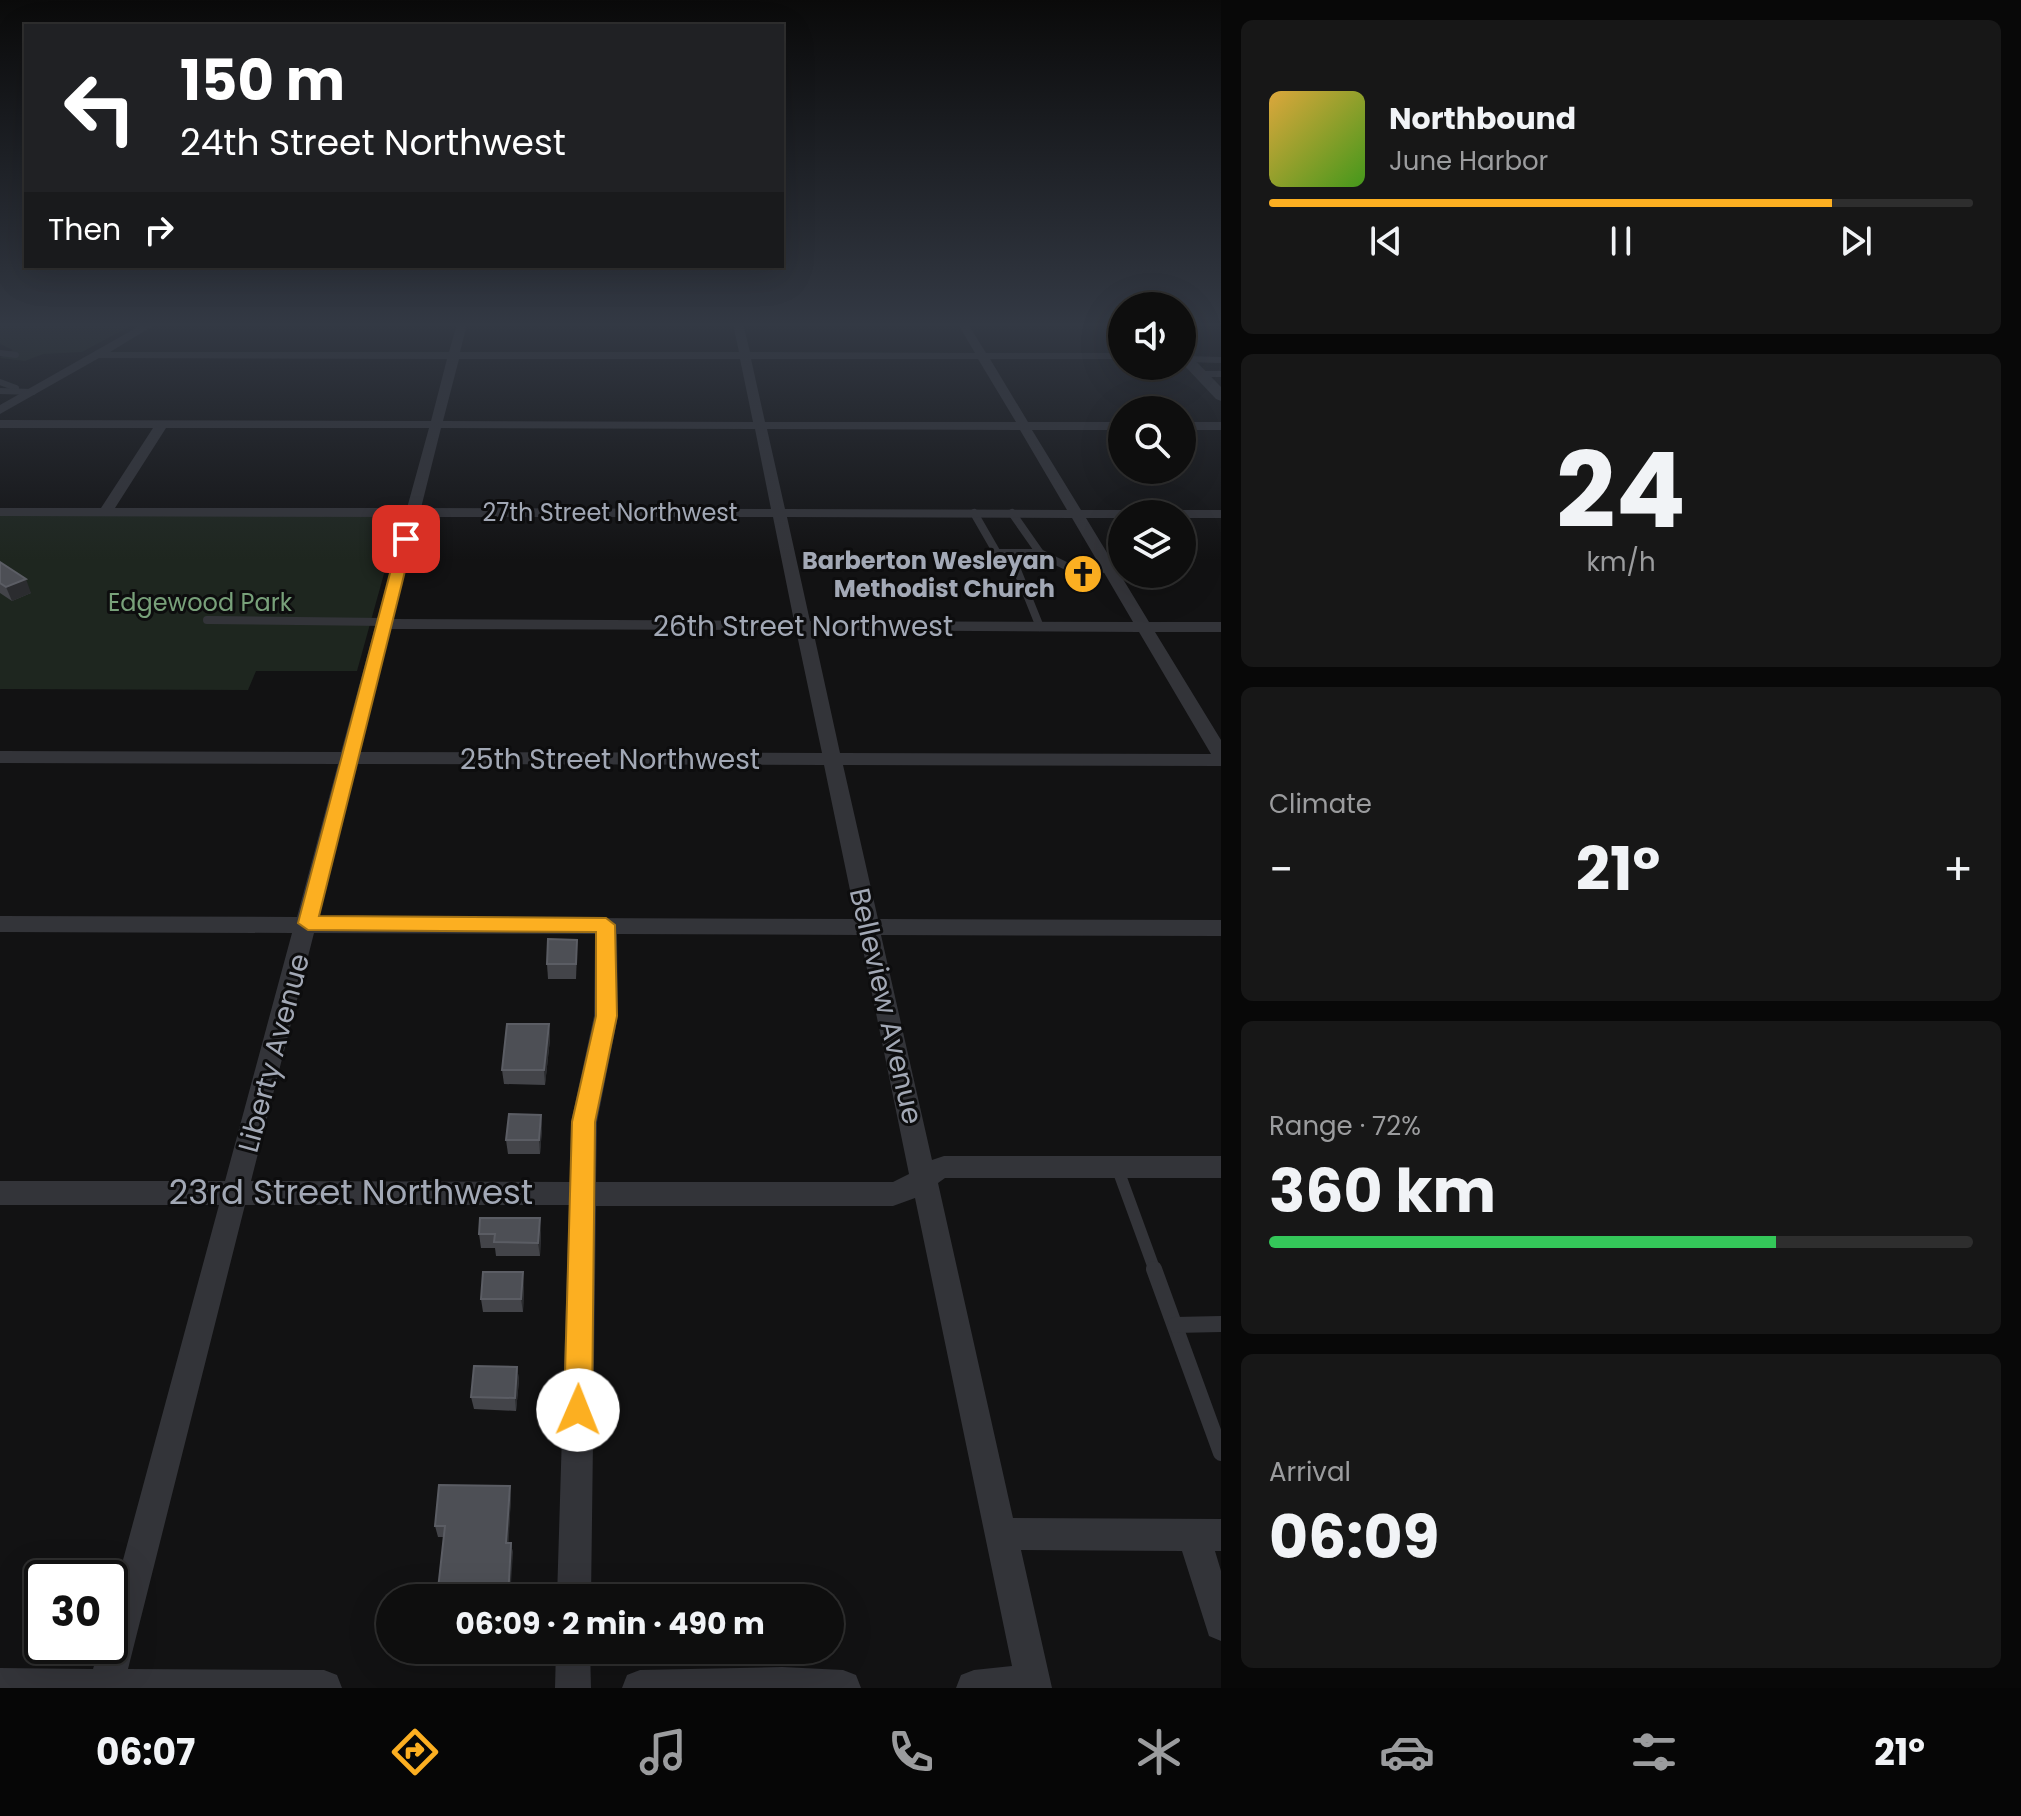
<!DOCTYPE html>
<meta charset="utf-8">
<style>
:root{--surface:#0e0e0e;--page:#171717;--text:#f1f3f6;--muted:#9b9c9e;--line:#2e2e2e;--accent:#fcaf21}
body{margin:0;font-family:Poppins,sans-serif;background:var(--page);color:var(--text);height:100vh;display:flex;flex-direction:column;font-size:30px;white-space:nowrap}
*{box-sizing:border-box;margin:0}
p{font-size:26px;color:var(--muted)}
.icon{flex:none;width:44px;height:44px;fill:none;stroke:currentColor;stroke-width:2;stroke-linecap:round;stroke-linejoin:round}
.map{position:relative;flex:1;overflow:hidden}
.drawer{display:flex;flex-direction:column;gap:20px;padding:20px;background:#080808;width:800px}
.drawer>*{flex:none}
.hud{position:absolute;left:24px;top:24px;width:760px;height:244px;border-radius:0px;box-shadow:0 8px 32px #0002,0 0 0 2px var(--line);background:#202124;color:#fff;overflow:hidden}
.fabs{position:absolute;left:1108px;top:292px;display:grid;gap:16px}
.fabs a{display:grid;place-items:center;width:88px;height:88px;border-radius:50%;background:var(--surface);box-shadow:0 8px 32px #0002,0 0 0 2px var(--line);font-size:40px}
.speed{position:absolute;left:24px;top:1560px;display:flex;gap:16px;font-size:40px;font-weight:700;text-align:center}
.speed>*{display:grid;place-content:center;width:104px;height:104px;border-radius:50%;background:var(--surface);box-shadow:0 8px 32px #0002,0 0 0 2px var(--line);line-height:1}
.speed .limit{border:4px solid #111;border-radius:12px;background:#fff;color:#111}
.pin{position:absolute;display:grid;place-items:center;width:68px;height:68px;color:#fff;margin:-34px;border-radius:16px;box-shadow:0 4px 12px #0006}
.me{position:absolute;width:88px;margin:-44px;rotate:1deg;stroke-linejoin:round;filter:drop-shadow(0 0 6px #0008)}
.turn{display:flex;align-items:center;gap:28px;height:168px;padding:0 24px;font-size:36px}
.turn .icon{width:104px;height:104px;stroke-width:2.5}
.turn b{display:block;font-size:56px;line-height:68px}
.then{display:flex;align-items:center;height:76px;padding:0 24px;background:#0003;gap:16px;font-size:30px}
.big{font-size:60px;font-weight:700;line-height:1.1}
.drawer .card{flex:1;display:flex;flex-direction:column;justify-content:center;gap:12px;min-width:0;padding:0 28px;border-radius:12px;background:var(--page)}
.drawer .dial{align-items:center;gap:0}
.dial b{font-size:104px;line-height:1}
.song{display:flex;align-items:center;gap:24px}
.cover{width:96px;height:96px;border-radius:12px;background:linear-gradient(135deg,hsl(40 70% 55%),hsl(100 70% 35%))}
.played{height:8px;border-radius:4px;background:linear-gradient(90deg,var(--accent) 80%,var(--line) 80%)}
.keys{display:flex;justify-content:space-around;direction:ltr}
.heat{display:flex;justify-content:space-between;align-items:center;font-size:44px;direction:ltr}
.charge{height:12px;border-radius:6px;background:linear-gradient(90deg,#34c759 72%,var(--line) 0)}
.trip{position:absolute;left:376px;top:1584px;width:468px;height:80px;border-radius:40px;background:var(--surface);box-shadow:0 8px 32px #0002,0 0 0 2px var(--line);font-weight:700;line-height:80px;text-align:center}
.tab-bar{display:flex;height:128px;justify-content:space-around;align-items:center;background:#060606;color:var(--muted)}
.tab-bar .icon{width:56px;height:56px}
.tab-bar .current{color:var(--accent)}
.tab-bar b{font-size:36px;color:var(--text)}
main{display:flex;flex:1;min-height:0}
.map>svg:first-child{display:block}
.green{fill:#1e261f}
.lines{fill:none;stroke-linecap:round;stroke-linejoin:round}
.service-far3{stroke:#333439;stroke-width:6}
.service-far2{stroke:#333439;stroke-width:8}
.service-far1{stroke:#333439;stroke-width:12}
.service{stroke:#333439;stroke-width:16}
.minor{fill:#333439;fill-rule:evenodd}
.tertiary{fill:#333439;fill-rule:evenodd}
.wall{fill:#434449}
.shaded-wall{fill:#2b2c2f}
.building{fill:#4d4f55;stroke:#5b5d64;stroke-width:2}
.route{fill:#fcaf21;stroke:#a47215;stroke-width:2}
.labels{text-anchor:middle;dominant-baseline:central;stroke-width:6;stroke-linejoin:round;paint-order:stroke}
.far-street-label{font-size:24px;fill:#a2a8b5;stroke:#0d0d0e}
.far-poi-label{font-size:24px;font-weight:bold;fill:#a2a8b5;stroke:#0d0d0e;text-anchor:end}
.far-park-label{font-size:24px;fill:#78a17a;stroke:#0d0d0e}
.street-label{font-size:28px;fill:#a2a8b5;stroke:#0d0d0e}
.near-street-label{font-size:34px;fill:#a2a8b5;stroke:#0d0d0e}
</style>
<main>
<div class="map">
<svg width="1221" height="1688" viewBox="0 0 1221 1688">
<rect width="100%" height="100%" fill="#121213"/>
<!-- green -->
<g class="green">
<path d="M0,324H134L82,352L43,354L25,361L0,358L13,350L0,344Z"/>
<path d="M0,515L400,516L357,671H256L248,690L0,689Z"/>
</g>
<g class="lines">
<!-- service-far3 -->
<g class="service-far3">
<path d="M0,353L16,355"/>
<path d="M1186,359L1221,360"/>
<path d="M1200,374H1221"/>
<path d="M0,382L16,388"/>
<path d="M0,391L33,392"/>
</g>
<!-- service-far2 -->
<g class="service-far2">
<path d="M974,513L997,553H1040L1012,513"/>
<path d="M1040,553L1070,568L1111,569"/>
<path d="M1011,555L1040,627"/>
<path d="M207,620L385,622"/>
</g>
<!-- service-far1 -->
<path class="service-far1" d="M1117,1167L1155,1271"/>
<!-- service -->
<g class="service">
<path d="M1154,1269L1221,1453"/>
<path d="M1175,1325L1221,1324"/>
</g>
<!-- minor -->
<g class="minor">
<path d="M143,324H156L110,352H449L457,324H467L460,352H739L733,324H743L750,352L975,353L958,324H968L986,353H1122V359H990L1028,422H1122V430H1032L1081,510H1221V518H1182V514H1122V518H1086L1149,622H1221V632H1155L1221,740V766L843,765L878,919L1221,920V936L881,935L932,1160L944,1156H1221V1178H945L938,1183L1013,1518L1221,1519V1551H1215L1221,1571V1641L1209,1636L1182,1551L1021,1550L1052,1688H956L961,1675L974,1670L1012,1666L915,1198L893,1206H596L591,1598H557L569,1205H245L128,1669L324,1670L337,1675L342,1688H0V1668L93,1669L100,1646H110V1608L219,1205H0V1181H225L292,933L0,932V916L297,917L338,764L0,763V751L341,752L405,517L0,516V508H101L153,428H0V420L431,421L447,359L99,358L0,414V405ZM459,359H740L753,422L443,421ZM751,359H978L1016,422H765ZM166,428H429L407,508H115ZM441,428L755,429L771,509L421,508ZM767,429L1020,430L1067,510L785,509ZM419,517H773L794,621L393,619ZM787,517L1072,518L1133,622L810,621ZM390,629L796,630L822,753L359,752ZM813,630L1139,632L1211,754L840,753ZM357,764L824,765L856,919L318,917ZM314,933L595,934L594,1016L571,1122L570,1182L251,1181ZM617,934L860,935L909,1174L893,1182H596L597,1122L618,1016Z"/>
<rect x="1182" y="422" width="39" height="8"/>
<path d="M556,1650H590L591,1688H555Z"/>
<path d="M782,1667L843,1670L856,1675L861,1688H622L627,1675L640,1670Z"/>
</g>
<!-- tertiary -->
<path class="tertiary" d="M1182,351L1187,352L1221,387V401L1216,399L1182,363Z"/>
</g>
<!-- wall -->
<g class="wall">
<path d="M0,562L31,593L12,601L0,593Z"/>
<path d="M577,954L576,979H548L547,964Z"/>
<path d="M549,1024L550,1039L545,1085L504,1084L502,1070Z"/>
<path d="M541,1115L542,1129L540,1154H508L506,1140Z"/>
<path d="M541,1232L540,1256H496L495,1248H481L479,1234Z"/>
<path d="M524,1286L523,1312H483L481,1299Z"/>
<path d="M517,1367L519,1380L516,1411L474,1409L471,1397Z"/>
<path d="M511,1497L508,1543H511L513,1554L443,1537H438L435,1526Z"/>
</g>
<!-- shaded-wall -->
<g class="shaded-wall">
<path d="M26,579L31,593L12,601L6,587Z"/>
<path d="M549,1024L550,1039L545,1085L544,1070Z"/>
<path d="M541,1115L542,1129L540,1154L539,1140Z"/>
<path d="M540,1218L541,1232L540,1256L538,1243Z"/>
<path d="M523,1272L524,1286L523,1312L521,1299Z"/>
<path d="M517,1367L519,1380L516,1411L515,1398Z"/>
<path d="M510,1486L511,1497L508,1554L506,1543Z"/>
<path d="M511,1543L513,1554L510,1598H508Z"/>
</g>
<!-- building -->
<g class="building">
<path d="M0,562L26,579L6,587L0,583Z"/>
<path d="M548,939L577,940L576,964H547Z"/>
<path d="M507,1024H549L544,1070H502Z"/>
<path d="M509,1114L541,1115L539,1140H506Z"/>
<path d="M480,1218H540L538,1243L494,1242L495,1234H479Z"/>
<path d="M483,1272H523L521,1299H481Z"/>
<path d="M474,1366L517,1367L515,1398L471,1397Z"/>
<path d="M439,1485L510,1486L506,1543H511L508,1598H437L445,1526H435Z"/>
</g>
<!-- sky -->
<linearGradient id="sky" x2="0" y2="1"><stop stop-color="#0a0a0a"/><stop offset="0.58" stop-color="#333944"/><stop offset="1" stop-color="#333944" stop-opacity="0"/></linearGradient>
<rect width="1221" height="560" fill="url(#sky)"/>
<!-- route -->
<path class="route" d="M406,535L413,539L319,916L606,918L615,925L617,1016L595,1122L592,1410L588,1420L578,1424L568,1420L564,1410L572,1122L596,1016V932L308,930L298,923L399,539Z"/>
<!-- icons -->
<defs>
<g id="church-disc" transform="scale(2)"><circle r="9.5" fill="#fcaf21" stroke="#0d0d0e"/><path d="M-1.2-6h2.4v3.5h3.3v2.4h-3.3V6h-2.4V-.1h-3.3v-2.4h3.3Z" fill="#111"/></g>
</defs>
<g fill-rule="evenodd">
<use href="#church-disc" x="1083" y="574"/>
</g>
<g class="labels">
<!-- far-street labels -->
<g class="far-street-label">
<text x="610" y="512">27th Street Northwest</text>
</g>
<!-- far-poi labels -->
<g class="far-poi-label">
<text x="1055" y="560">Barberton Wesleyan<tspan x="1055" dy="28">Methodist Church</tspan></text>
</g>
<!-- far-park labels -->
<g class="far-park-label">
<text x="200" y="602">Edgewood Park</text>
</g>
<!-- street labels -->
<g class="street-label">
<text x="803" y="626">26th Street Northwest</text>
<text x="610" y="759">25th Street Northwest</text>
<text transform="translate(886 1006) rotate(77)">Belleview Avenue</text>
<text transform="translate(274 1053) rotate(-75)">Liberty Avenue</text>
</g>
<!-- near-street labels -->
<g class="near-street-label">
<text x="351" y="1192">23rd Street Northwest</text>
</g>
</g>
</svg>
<div class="fabs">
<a><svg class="icon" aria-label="sound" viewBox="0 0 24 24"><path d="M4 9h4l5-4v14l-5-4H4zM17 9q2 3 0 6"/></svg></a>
<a><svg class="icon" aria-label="search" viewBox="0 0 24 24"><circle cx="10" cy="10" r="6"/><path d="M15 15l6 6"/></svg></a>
<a><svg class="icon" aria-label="layers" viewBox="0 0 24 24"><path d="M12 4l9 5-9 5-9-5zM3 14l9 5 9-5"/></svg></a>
</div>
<div class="speed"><div class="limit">30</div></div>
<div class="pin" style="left:406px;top:539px;background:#d93025"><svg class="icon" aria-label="arrive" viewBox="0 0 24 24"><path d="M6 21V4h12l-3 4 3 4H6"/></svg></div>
<svg class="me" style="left:578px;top:1410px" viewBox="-20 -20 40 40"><circle r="19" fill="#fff"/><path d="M0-13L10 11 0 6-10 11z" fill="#fcaf21"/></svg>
<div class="trip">06:09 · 2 min · 490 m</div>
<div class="hud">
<div class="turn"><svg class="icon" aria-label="left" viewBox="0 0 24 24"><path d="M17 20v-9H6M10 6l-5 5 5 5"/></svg><div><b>150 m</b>24th Street Northwest</div></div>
<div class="then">Then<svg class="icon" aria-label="right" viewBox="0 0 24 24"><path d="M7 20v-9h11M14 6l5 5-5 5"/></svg></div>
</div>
</div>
<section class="drawer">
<div class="card">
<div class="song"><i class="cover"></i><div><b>Northbound</b><p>June Harbor</p></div></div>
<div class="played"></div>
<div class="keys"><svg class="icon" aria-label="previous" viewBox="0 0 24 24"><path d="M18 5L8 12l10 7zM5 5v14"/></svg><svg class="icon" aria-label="pause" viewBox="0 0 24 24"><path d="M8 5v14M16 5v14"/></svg><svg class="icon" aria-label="next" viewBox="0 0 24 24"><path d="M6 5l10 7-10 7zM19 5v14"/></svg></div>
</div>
<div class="card dial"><b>24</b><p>km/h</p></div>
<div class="card"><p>Climate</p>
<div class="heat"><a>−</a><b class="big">21°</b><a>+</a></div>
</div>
<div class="card"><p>Range · 72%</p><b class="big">360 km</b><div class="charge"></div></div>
<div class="card"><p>Arrival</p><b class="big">06:09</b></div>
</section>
</main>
<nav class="tab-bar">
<b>06:07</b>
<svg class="icon current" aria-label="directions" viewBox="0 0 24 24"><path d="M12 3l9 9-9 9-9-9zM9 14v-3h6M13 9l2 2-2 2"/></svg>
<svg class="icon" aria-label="music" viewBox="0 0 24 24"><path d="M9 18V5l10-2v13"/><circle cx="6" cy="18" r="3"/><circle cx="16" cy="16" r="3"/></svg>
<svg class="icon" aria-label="phone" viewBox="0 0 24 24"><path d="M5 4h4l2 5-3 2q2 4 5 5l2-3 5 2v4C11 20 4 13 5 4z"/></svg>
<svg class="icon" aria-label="climate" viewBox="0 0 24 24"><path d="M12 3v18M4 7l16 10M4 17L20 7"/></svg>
<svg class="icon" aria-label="car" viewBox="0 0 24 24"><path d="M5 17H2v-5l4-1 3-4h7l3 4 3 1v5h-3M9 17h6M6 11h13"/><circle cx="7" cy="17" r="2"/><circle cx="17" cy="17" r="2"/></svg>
<svg class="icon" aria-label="filters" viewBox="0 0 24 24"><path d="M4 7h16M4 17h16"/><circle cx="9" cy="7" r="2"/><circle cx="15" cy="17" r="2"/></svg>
<b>21°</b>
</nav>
